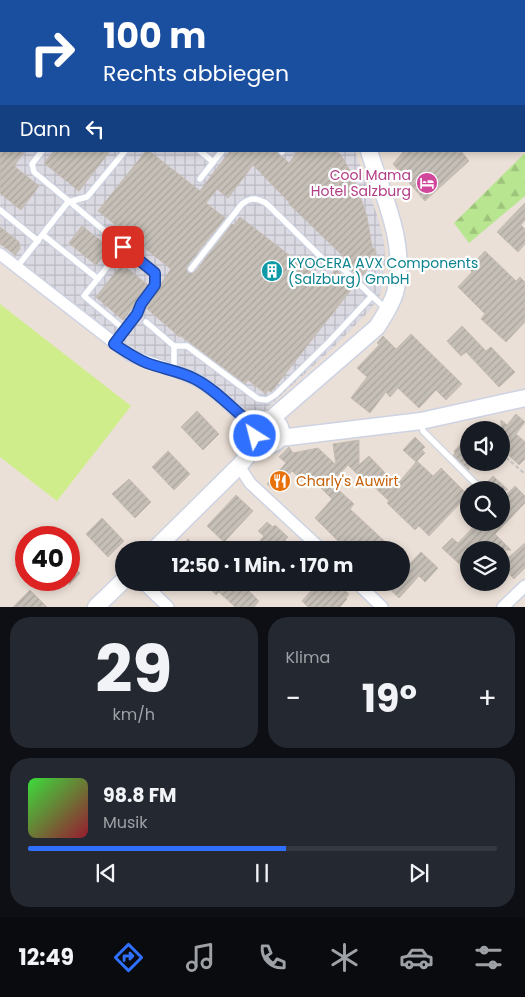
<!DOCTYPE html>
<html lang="de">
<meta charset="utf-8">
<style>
:root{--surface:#171b24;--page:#242831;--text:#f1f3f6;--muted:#9ea1a6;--line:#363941;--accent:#3070ff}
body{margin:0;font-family:Poppins,sans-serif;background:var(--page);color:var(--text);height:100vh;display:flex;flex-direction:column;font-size:19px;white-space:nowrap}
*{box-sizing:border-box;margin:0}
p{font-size:16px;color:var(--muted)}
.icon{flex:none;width:28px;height:28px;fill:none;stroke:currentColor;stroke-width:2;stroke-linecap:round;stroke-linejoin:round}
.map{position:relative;height:607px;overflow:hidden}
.panel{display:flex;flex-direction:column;gap:10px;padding:10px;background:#0d0f14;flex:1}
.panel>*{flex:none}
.top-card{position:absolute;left:0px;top:0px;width:525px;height:152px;box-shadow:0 2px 8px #0003;background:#1a4fa0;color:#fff;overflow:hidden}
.controls{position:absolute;left:460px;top:421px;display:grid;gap:10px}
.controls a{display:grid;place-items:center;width:50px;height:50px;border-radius:50%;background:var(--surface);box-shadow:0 2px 8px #0003;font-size:25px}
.speed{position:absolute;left:15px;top:526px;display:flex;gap:10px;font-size:25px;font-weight:700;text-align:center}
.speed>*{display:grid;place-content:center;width:65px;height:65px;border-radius:50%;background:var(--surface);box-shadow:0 2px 8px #0003;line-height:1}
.speed .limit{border:8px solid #d22;background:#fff;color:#111}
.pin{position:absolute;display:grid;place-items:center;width:42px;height:42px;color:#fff;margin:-21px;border-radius:10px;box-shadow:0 2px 8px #0006}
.me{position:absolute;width:55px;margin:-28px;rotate:324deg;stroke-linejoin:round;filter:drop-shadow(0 0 4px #0008)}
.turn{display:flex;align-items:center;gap:18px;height:105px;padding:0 20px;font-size:22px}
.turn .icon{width:65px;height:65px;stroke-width:2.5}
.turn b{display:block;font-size:35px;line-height:42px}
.then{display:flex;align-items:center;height:48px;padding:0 20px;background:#0003;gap:10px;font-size:19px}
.big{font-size:38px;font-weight:700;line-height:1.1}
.panel .tile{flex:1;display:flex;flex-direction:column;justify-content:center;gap:8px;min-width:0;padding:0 18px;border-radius:20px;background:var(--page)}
.panel .dial{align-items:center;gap:0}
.dial b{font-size:65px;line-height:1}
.song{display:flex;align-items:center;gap:15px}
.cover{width:60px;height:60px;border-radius:8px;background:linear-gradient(135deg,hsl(120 70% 55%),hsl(350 70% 35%))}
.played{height:5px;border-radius:2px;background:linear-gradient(90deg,var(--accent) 55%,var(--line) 55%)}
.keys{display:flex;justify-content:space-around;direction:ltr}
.heat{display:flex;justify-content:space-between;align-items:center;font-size:28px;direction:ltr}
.panel .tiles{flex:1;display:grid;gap:10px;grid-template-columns:1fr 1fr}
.tile:last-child{grid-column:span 2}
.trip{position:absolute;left:115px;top:541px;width:295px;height:50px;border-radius:25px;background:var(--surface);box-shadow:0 2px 8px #0003;font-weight:700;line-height:50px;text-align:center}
.tabs{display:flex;height:80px;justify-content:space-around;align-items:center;background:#090b0e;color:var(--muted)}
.tabs .icon{width:35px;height:35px}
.tabs .selected{color:var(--accent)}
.tabs b{font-size:22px;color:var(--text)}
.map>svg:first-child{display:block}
.industrial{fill:url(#industrial-grid)}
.forest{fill:url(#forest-firs)}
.pitch{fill:#d0ed8b}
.building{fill:url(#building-hatch);stroke:#c6bcb2}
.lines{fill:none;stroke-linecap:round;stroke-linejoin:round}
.lane-casing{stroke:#cdd3e2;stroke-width:8}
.street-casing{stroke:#cdd3e2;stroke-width:14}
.secondary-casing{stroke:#cdd3e2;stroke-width:19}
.highway-casing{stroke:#c3c3c3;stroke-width:24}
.path{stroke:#c3c3c3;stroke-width:2;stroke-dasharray:4 2.5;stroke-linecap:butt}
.lane{stroke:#fff;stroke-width:5.5}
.street{stroke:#fff;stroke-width:11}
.secondary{stroke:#fff;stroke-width:16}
.highway{stroke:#ff854e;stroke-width:21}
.route-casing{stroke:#1f49a6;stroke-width:12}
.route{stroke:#3070ff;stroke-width:9}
.labels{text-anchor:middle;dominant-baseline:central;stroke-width:4.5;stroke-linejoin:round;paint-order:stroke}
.hotel-label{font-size:14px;fill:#b23c85;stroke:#fff;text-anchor:end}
.culture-label{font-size:14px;fill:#0d838f;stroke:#fff;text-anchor:start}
.food-label{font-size:14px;fill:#c56008;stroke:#fff;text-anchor:start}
</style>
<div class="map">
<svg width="525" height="607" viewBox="0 0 525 607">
<defs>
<pattern id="industrial-grid" width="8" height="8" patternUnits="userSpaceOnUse" patternTransform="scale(1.25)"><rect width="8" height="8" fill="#dbd9e2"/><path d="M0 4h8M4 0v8" fill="none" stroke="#bcbac2"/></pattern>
<pattern id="forest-firs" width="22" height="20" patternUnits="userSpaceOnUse" patternTransform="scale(1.25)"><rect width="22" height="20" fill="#b8e590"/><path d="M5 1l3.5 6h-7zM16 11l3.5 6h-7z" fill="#9ec47c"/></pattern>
<pattern id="building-hatch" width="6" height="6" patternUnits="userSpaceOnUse" patternTransform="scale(1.25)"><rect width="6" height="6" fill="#c5bfb7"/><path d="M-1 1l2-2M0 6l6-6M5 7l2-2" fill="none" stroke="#a9a49d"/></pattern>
</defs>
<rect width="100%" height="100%" fill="#ebe0d7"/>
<!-- industrial -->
<path class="industrial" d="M1,123V151H355L377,215L384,241L385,263L381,293L371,309L334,347L262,413L239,407L220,389L203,376L185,367L143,353L123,342L0,245Z"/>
<!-- forest -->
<path class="forest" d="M524,91L525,93V196L469,243L454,223L525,153Z"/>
<!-- pitch -->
<path class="pitch" d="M0,304L131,406L57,501L0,457Z"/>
<!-- building -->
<g class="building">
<path d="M0,151H25L14,166L39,186L21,210L0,193Z"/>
<path d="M54,151H110L79,191L44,163Z"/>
<path d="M146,151H149L200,191L230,151H276L289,163L298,151H336L341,155L354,178L367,217L372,247L376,251V259L360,278L341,262L344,257L289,204V202L253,165L228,198L217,189L206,203L225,218L187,266V270L189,273L195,272L232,224L234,225L240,217L325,283L335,270L338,271L354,286L271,392L268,390L266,394L248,380L245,384L181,336L180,337L145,307L171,269L98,211Z"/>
<path d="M404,151H461L469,161L425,201L393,164Z"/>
<path d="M525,203V220L521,225L525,229V244L518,252L497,232Z"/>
<path d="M82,226L110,248L96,265L69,243Z"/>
<path d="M0,227L19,242L20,249L15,255L0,243Z"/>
<path d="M485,251L516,281L520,277L525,282V322L506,342L481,319L485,314L458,287L472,272L470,270L474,266L472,265Z"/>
<path d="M122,264L149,286L123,320L96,297Z"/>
<path d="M462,326L486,351L491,347L515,372L499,387L466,352L461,356L447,341Z"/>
<path d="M411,334L462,384L446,400L436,390L419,408L398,388L390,397L386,392L370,413L351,398L367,377L357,368L379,345L377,343L383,336L396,349Z"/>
<path d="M197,411L219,434L203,450L181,427Z"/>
<path d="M516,414L525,422L516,434L525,442V459L519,465L501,448V420L507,425Z"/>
<path d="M469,435V470L453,455L455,453L454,451Z"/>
<path d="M415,437L425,447L422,450L425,453L416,462L403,450Z"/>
<path d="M359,440V465L369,456L390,478L394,475L400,481L417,461L433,476L441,468L468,495L429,536L419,526L415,530L387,503L389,501L368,481L366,483L348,465L331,483L354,504L350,509L394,550H364L353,540L346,549L315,518L332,499L314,481L309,486L292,471L274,490L267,484L286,463L279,457L289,447L293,453L318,448L336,465L333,444Z"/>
<path d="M168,451L190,474L174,490L152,467Z"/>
<path d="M493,476L508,490H489L484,485Z"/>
<path d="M129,479L151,502L135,518L112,494Z"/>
<path d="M515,486L525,496V503L495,534L511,550H469V573L442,548L452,538L458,543L478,522H501V500Z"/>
<path d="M236,495L253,511L224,542L207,526Z"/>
<path d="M102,518L124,541L108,557L86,534Z"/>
<path d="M267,522L273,527L275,525L288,537L285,540L295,550H261L256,545L264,536L258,531Z"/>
<path d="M188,539L200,550H177Z"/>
<path d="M525,543V568L514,579L501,566V564Z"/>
<path d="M421,552L438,568L425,582L419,576L399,598L382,582H401V563L406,568Z"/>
<path d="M69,561L80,573L69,585Z"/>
<path d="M203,582H240L259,601L254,607H235L219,592L216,595Z"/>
<path d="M319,582H336L349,594L346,598L347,599L340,607H308L302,601Z"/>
<path d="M30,590L47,607H13Z"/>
</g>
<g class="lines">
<!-- lane casing -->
<g class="lane-casing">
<g id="lane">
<path d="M236,0L238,1"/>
<path d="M105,1L106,0"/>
<path d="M222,1L223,0"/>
<path d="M0,136L1,134"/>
<path d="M42,151L32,164L34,172L155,273V285L141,304L137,314L114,343"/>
<path d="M200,151L213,162"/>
<path d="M282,152L283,151"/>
<path d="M200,179L222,151"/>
<path d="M0,210L38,241"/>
<path d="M43,235L98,279"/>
<path d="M123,247L84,296L125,330"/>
<path d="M17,267L68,202L87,197L125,151"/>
<path d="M191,269L242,204C251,197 256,198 266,203L325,261L341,267L386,309"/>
<path d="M146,322L174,346H187L258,399L267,400L275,395L329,342L372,296"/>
<path d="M174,370V346"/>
<path d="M422,424L423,431L480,488"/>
</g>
</g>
<!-- street casing -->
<g class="street-casing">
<g id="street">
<path d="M0,254L130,355C151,364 174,369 195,379C218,391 235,412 255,428"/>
<path d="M239,466L250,483L322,550"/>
<path d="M142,582L168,607"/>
<path d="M356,582L382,607"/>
<path d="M503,607L525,586"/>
</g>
</g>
<!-- secondary casing -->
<g class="secondary-casing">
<g id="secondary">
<path d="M341,0V1"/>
<path d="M271,419L377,327C384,316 391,306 395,293C408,245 383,196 369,151"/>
<circle cx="268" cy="432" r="13"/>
<path d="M280,438L421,421L525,398"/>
<path d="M154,550L239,466L259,442"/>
<path d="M96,607L124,580"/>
</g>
</g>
<!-- highway casing -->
<g class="highway-casing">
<g id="highway">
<path d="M283,0L285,1"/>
<path d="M473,0L474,1"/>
<path d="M506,0L507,1"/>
<path d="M524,20L525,22"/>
<path d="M524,57L525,58"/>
</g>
</g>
<!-- path -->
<path class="path" d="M501,453L525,474"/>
<!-- lane -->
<use href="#lane" class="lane"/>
<!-- street -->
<use href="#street" class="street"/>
<!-- secondary -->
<use href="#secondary" class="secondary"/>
<!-- highway -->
<use href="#highway" class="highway"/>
</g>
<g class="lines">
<!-- route casing -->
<g class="route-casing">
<path id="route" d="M123,247L155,273V285L141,304L137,314L114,344C125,351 135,358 147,363C163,369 180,371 195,379C218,391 235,412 256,428L255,436"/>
</g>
<!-- route -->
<use href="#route" class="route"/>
</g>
<!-- icons -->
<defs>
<g id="hotel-disc" transform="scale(1.125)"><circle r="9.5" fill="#d1479c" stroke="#fff"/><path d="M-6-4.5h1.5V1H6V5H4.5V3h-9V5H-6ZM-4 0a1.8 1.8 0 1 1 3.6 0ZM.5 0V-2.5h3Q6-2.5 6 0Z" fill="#fff"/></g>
<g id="building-disc" transform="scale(1.125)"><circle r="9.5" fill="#0f9aa8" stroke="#fff"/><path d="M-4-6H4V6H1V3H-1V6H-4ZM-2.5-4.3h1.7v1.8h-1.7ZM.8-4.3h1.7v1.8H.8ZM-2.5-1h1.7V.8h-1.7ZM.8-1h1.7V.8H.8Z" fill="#fff"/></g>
<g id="restaurant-disc" transform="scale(1.125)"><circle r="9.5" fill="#e8710a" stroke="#fff"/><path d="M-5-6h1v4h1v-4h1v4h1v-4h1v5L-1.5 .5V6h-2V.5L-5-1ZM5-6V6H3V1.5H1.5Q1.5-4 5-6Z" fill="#fff"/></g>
</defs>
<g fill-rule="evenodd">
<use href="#hotel-disc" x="427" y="183"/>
<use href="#building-disc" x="272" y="271"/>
<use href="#restaurant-disc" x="280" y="481"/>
</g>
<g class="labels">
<!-- hotel labels -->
<g class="hotel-label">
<text x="411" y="175">Cool Mama<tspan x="411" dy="16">Hotel Salzburg</tspan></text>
</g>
<!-- culture labels -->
<g class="culture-label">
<text x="288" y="263">KYOCERA AVX Components<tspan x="288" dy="16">(Salzburg) GmbH</tspan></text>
</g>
<!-- food labels -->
<g class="food-label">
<text x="296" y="481">Charly's Auwirt</text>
</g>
</g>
</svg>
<div class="controls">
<a><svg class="icon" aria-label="sound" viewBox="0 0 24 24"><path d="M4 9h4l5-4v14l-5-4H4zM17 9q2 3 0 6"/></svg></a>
<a><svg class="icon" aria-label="search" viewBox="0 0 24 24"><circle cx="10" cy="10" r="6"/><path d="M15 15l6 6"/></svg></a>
<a><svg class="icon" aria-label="layers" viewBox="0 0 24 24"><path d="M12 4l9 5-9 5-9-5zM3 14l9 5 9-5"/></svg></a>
</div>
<div class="speed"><div class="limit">40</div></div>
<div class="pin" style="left:123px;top:247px;background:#d93025"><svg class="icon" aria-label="arrive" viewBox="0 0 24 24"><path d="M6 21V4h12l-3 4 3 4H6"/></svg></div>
<svg class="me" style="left:255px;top:436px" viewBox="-20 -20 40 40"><circle r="17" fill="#3070ff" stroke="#fff" stroke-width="3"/><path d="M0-11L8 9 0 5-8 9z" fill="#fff"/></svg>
<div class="trip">12:50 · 1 Min. · 170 m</div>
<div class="top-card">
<div class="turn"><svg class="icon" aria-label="right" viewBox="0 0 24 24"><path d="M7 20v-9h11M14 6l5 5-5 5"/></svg><div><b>100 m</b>Rechts abbiegen</div></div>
<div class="then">Dann<svg class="icon" aria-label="left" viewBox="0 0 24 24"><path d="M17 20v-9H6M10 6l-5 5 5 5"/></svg></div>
</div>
</div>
<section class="panel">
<div class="tiles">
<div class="tile dial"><b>29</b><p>km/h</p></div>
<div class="tile"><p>Klima</p>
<div class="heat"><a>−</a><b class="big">19°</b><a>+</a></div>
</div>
<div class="tile">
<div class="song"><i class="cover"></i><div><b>98.8 FM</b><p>Musik</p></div></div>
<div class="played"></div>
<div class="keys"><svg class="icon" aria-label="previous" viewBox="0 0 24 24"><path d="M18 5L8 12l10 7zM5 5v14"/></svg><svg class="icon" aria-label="pause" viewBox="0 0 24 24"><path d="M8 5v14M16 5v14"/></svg><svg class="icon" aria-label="next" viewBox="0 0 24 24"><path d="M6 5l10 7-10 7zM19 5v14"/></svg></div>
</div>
</div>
</section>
<nav class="tabs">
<b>12:49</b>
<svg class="icon selected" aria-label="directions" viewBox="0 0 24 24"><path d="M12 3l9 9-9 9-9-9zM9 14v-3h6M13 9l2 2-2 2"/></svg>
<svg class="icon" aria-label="music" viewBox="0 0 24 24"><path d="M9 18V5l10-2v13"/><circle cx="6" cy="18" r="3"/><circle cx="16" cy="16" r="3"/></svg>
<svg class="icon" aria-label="phone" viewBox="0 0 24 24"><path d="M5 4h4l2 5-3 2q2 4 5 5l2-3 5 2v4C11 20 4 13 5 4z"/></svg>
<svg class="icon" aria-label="climate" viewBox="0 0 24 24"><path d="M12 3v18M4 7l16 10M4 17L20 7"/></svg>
<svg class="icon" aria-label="car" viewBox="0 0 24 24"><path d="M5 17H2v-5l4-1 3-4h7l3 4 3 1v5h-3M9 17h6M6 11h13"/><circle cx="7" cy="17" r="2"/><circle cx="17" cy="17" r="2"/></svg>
<svg class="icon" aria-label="filters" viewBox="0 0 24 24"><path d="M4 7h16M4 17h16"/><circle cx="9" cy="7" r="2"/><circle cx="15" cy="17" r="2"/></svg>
</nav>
